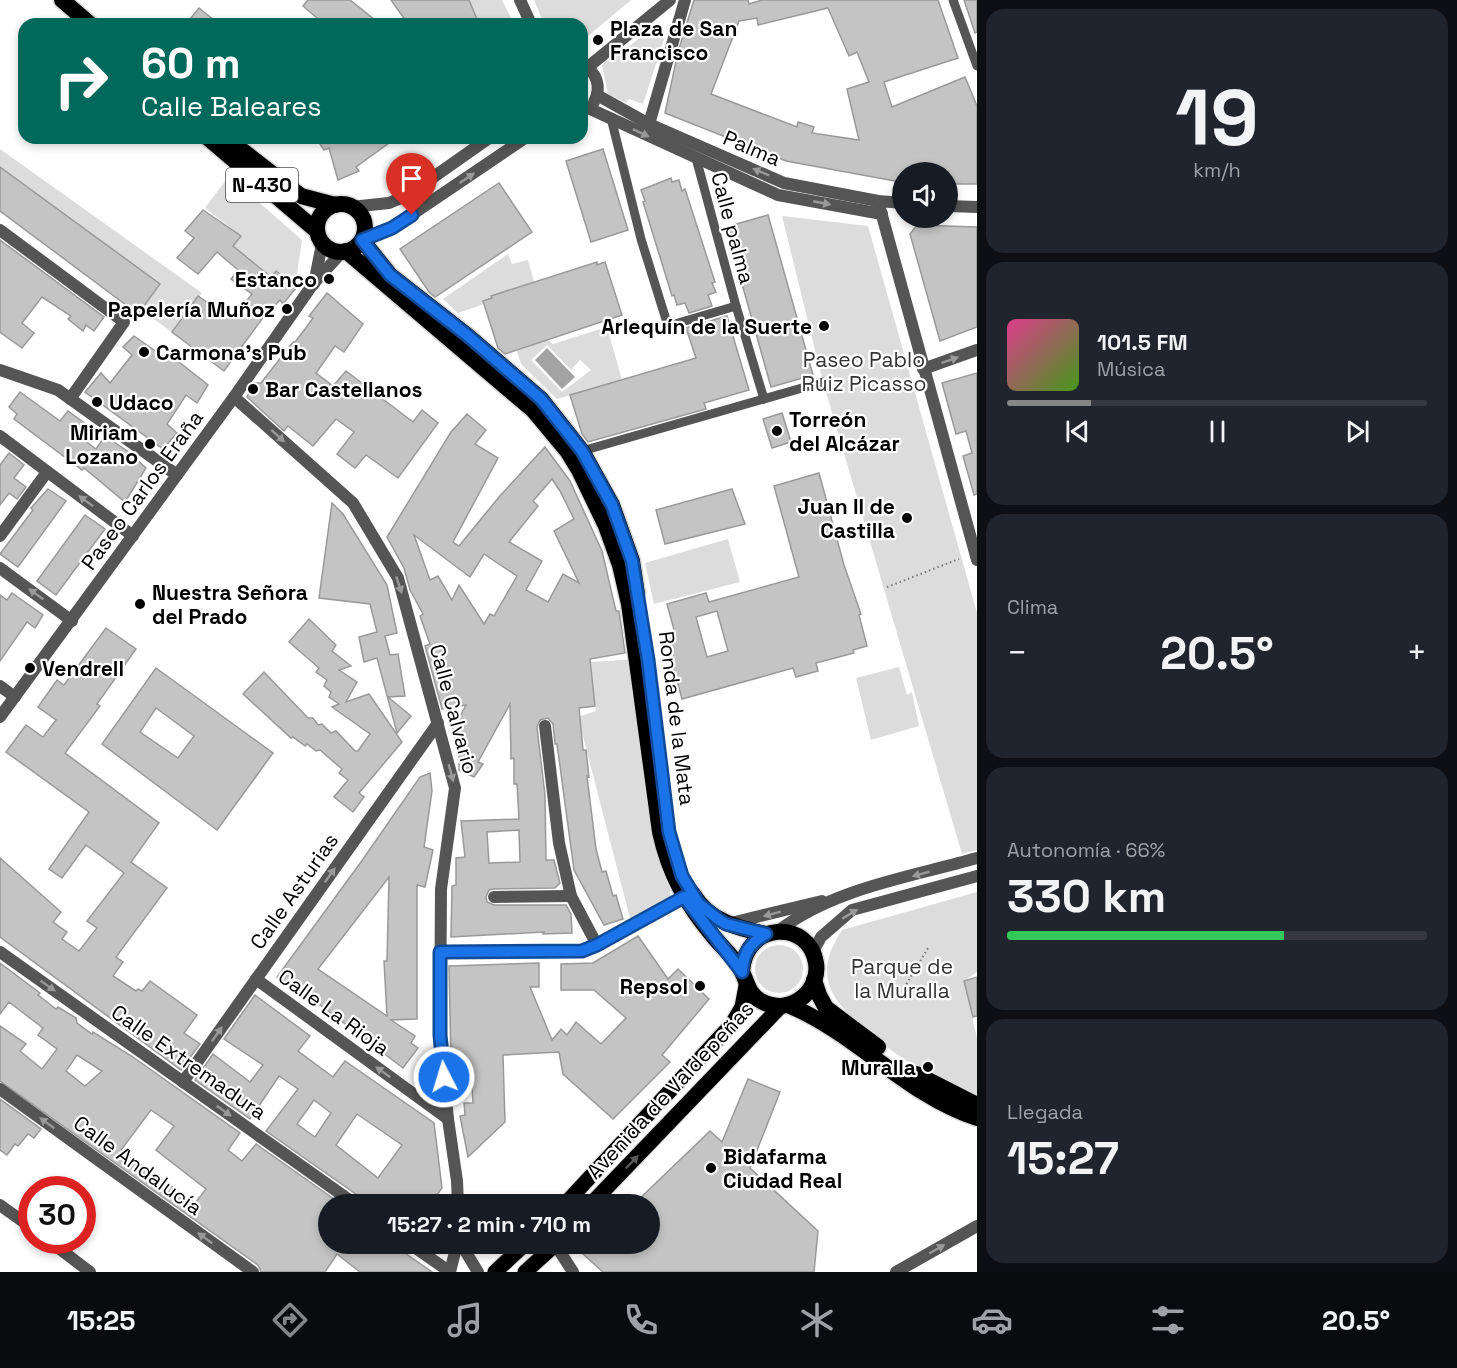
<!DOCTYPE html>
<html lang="es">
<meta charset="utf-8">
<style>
:root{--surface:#171b24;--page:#20242c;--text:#f1f3f6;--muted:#9ea1a6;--line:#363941;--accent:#858687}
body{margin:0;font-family:"Space Grotesk",sans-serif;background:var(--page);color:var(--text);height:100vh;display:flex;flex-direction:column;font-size:22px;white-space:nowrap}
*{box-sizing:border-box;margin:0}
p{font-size:20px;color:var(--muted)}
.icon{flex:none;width:33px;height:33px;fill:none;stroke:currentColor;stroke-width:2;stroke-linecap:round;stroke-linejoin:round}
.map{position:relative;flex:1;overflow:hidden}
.drawer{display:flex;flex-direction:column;gap:9px;padding:9px;background:#0d0f14;width:480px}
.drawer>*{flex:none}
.top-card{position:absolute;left:18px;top:18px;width:570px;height:126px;border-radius:18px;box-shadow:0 3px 9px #0003;background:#00695c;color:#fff;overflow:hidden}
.buttons{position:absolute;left:892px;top:162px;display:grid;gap:12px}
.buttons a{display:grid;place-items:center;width:66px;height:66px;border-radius:50%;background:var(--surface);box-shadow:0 3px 9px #0003;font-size:30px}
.speed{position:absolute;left:18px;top:1176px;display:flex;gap:12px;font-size:30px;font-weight:700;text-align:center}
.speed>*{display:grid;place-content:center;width:78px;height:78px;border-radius:50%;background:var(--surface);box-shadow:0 3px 9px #0003;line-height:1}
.speed .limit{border:9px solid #d22;background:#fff;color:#111}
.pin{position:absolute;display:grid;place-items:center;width:51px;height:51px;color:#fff;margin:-62px -26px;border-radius:50% 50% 50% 0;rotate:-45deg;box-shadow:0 0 6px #0007}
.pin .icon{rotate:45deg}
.me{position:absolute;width:66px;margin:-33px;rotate:355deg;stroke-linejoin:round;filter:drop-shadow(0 0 4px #0008)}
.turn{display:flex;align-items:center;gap:21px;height:126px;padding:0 24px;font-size:27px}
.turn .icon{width:78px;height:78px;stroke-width:2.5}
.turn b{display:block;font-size:42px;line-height:51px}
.big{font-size:45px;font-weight:800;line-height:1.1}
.drawer .tile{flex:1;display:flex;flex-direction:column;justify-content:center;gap:9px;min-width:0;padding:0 21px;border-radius:18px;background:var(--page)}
.drawer .dial{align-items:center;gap:0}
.dial b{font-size:78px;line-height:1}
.song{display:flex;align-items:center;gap:18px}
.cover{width:72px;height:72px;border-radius:9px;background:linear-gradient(135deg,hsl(330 70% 55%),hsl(100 70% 35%))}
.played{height:6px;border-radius:3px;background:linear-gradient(90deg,var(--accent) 20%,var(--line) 20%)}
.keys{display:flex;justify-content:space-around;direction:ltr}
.heat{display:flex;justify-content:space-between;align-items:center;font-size:33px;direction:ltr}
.charge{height:9px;border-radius:4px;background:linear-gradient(90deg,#34c759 66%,var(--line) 0)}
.trip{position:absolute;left:318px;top:1194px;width:342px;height:60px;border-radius:30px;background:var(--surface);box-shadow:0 3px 9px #0003;font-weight:800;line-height:60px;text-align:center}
.tabs{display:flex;height:96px;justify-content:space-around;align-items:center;background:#090b0e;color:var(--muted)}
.tabs .icon{width:42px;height:42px}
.tabs .selected{color:var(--accent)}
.tabs b{font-size:27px;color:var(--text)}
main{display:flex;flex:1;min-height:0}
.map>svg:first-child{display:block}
.green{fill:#dcdcdc;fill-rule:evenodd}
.water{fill:#a3a3a3}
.building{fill:#c4c4c4;stroke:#999;stroke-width:1.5;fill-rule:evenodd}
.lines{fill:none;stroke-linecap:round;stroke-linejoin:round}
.primary-casing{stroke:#dbdbdb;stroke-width:17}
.trunk-casing{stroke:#dbdbdb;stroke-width:19}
.path{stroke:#777;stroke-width:2;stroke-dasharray:1.5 3;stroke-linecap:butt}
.pedestrian{stroke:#555;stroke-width:9}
.minor{stroke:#555;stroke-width:12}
.primary{stroke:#000;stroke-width:15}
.trunk{stroke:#000;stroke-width:16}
.oneway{fill:#999}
.oneway2{fill:#595959}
.route-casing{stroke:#114b97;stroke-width:15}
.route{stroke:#1a73e8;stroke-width:10}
.poi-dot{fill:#000;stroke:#fff;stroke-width:2}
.labels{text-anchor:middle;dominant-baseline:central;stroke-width:4.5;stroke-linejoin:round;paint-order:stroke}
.shield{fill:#fff;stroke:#4c4c4c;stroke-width:1.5}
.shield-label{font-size:20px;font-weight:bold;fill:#000}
.poi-label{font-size:21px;font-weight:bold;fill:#000;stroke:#fff;text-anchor:start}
.street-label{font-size:21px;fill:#000;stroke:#fff}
.park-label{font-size:21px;fill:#333;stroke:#fff}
</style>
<main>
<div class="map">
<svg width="977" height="1272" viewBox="0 0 977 1272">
<rect width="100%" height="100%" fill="#fff"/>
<!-- green -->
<g class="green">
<path d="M469,0H502L514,24H479Z"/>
<path d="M534,0H631L582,41V24H544Z"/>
<path d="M656,27L661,29L665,36L643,104L629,99L626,103L608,94L602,65L620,50L622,52L651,29Z"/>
<path d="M0,149L202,293L172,332L141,310L160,284L0,167Z"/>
<path d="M229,176L302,240L295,287L266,283L264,271L247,256L243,261L230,251L241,236L205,208Z"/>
<path d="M782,216L868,226L977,613V850L962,854L823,382Z"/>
<path d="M508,254L512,264L528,260L534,282L491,296L492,298L484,304L458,313L443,299Z"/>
<path d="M607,327L622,380L557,399L521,364L517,351L524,348V346L533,343L534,345L547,339L553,344ZM547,345L571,370L580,360L591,370L562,392L531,360Z"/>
<path d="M728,539L740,582L654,604L645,563Z"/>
<path d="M637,659L672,904L632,926L578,717L596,711L591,662Z"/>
<path d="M899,667L907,695L912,692L919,726L871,740L856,678Z"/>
<path d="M977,892V972L964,981L977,1038V1105C938,1081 846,1029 830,987C822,967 831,947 842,930Z"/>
<circle cx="779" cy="969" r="24"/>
</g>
<!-- water -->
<path class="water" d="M547,348L575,377L562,389L535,360Z"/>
<!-- building -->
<g class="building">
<path d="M308,0H350L380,24H324L303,6Z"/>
<path d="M391,0H469L479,24H408Z"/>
<path d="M694,0H748L749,4L762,0H938L958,58L884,82L892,107L965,77L977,106V184H948V172H903V182L895,181L786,161L665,113L678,52ZM828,8L849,56L857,52L869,82L847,89L859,140L812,133L814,127L798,122L797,127L711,94L739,21L757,18L758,25Z"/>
<path d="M964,0H977V32L975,33Z"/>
<path d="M199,8L219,24H186Z"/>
<path d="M316,138H396L356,167L359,171L338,180L329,148L324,150Z"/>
<path d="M603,149L628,230L591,242L566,161Z"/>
<path d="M0,167L160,284L138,314L0,211Z"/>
<path d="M671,178L672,182L679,180L682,191L685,189L715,282L712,283L716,292L708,295L712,306L689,313L685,303L677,305L674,295L672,296L643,202L645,201L641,190Z"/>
<path d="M499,183L532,232L435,297L429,292L400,249Z"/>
<path d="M203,210L241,236L233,246L271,277L276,271L296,288L283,304L280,300L262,319L224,371L172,332L198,296L232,319L252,294L231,279L238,270L217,252L198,274L177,258L194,238L185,231Z"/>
<path d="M768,215L813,375L771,387L726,227Z"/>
<path d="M917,225L977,227V327L940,341L910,234Z"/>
<path d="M0,240L104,317L94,331L86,325L83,331L68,319L71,316L42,297L22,323L34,333L22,348L0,332Z"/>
<path d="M597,262V265L605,262L622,315L505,354L498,348L483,301L492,298L491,296Z"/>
<path d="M327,293L363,324L344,352L335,346L316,373L333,386L346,371L413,422L422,410L438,423L398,478L366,455L355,468L337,454L354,432L336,419L313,446L288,426L284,431L247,397L254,383H261L293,342H295L305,329L313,318L309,316Z"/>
<path d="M727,316L749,390L704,403L706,409L588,442L582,434L570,395L696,358L686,328Z"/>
<path d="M134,336L167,359L170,355L208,385L197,403L186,395L167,424L177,433L163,449L85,392L101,373L110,383L132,355L123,347Z"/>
<path d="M977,373V494L974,495L963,456L972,453L966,431L956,434L942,383Z"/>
<path d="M20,392L60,421L68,411L87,425L80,437L96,449L105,436L126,450L146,468L125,502L84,468L82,470L14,419L17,414L9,407Z"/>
<path d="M782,413L791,442L772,448L763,419Z"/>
<path d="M467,414L486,430L475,444L498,458L453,542L459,546L499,497L545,447L570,481L602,551L616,611H619L625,653L590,659L595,706L579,708L583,750H586L589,777L587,776L596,849L602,872L606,871L613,896L616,895L623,919L604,925L574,870L557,744H555L553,724L548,718L540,720L537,727L545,795L546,860H554L560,883L555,888L493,889L489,890L486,897L487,902L494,905H566L571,914L572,933L543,934L544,932L451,937L452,886L456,885V858L465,857L461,821L519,819L517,784H514V758L511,759L510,704L478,762L483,764L474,777L459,770V755L453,729L466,705L442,709L425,646L430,644L420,616L423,614L410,590L404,568L387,537L451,432ZM552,479L560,491L574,519L554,531L579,583L563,574L548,602L526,590L542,561L509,542L538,506L533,501ZM414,535L470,577L484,554L517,576L494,616L490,614L484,624L459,585L452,600L438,576L430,580ZM519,830L520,862L489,863L487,832Z"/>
<path d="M9,453L24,465L14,478L26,487L17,499L9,493L0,505V465Z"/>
<path d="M819,473L844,565L861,614L859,615L867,646L853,650L854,653L816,663L818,671L796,677L793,668L682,699L666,640L676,637L667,604L706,593L709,602L799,577L774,486ZM717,611L728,651L707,657L696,617Z"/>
<path d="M48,489L66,501L18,567L0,554L33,510L31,508Z"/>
<path d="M732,489L745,524L665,544L656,510Z"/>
<path d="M332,503L343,514L387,585L397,633L385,636L390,655L398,654L405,696L388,697L411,716L397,733L377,658L364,662L359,637L377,632L370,604L319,598Z"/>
<path d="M85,515L105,529L56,595L37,581Z"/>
<path d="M12,593L43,615L35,628L27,622L0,661V595L7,600Z"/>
<path d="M309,619L336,645L332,651L351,666L339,670L357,682L346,702L369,694L402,742L359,793L364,797L353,812L334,797L348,780L339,773L342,769L320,750L316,751L307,744L305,746L293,737L291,738L243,694L264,672L308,718H313L318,725L322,724L331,733L336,731L355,751H358L370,734L332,707L339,704L329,697L331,692L324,686L327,680L316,672L319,668L289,642Z"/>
<path d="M106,628L136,649L97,704L100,706L65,753L159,823L131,862L167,888L116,957L123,962L113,976L136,991L138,989L142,991L150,981L197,1015L184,1033L200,1044L181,1070L0,937V858L61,912L53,922L67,932L62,939L79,951L97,928L87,921L124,873L86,845L62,878L49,869L89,812L6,752L26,725L43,737L56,720L38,707L57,680L64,685Z"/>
<path d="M156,668L273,753L217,830L102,744ZM156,708L194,736L178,758L140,732Z"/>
<path d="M430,773L432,791L424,847L433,850L425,887L417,885V1019L391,1020L415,1036L411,1043L418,1048L403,1068L307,995L277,977L361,862L420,777ZM389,877L387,961H384L387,1016L318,969Z"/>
<path d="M638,936L668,979L678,969L709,999L662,1055L670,1062L613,1119L563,1074L559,1052L503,1055L505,1122L468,1157L460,1116L465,1115L464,1103H473L471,1070H460L459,1058L451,1059L449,966L539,963V987H530L552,1040L561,1029L567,1035L576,1022L601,1044L626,1018L594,990H561V964L593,963Z"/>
<path d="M0,963L40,993L38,995L56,1009L58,1007L76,1018L77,1023L92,1034L93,1032L133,1057L240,1133L228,1150L242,1161L256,1144L341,1204H328V1244H392L432,1272H360L337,1254L325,1272H261L258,1265L0,1081V1026L26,1044L20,1051L42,1069L57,1049L38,1035L43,1028L9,1002L0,1014ZM77,1055L102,1071L85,1086L66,1071ZM151,1110L174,1126L156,1150L206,1189L195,1203L121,1150Z"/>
<path d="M977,977V1016L973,1017L964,981Z"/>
<path d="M255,995L310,1036L298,1051L333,1077L345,1061L434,1123L442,1188L430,1204H363L360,1197L266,1131L298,1089L279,1076L250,1119L195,1080L213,1054L250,1082L263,1065L224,1039ZM314,1100L331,1113L315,1137L297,1124ZM357,1114L402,1145L378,1178L336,1145Z"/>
<path d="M748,1079L780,1092L750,1168L818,1231L814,1272H603L583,1254L594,1244H650V1204H634L710,1131L722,1142Z"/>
<path d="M0,1099L41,1129L34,1138L28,1134L18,1146L15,1144L7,1155L0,1150Z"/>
</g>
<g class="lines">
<!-- primary casing -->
<g class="primary-casing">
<g id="primary">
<path d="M565,1204L732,1024L742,1007L746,986"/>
<path d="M591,1204L781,1006"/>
<path d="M495,1272L525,1244"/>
<path d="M525,1272L556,1244"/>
</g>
</g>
<!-- trunk casing -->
<g class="trunk-casing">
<g id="trunk">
<path d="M62,0L90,24"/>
<path d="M208,138L317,231"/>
<path d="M226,138L301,196L335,205"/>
<circle cx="341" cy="228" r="24"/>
<path d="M362,240L390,275L468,336L541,399L582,451L612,505L632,561L637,594"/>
<path d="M346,251L533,410L568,452L579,470L606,526L620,565L629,604L660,832C669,873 686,904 713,936C722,947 736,959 742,972C748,983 748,994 761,1001C775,1009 792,1007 804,996C813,988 818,975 816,963C809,919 745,921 742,972"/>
<path d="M693,894C709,921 737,928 766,934"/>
<path d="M814,980L819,995L826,1008L878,1047"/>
<path d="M788,1005C856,1033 906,1095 977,1118"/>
<path d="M916,1074L977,1105"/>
</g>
</g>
<!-- path -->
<g class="path">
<path d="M887,587L959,559"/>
<path d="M904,988L928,948"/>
</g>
<!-- pedestrian -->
<g class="pedestrian">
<path d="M953,0L977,66"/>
<path d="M611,118L641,239L668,326L736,306L764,399"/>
<path d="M696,158L736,306"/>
<path d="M582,451L823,382"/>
</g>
<!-- minor -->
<g class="minor">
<path d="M520,0L531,24"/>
<path d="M582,64C597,72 602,87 594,102"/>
<path d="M588,67L670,0"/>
<path d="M597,95L649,124L784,183L878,201L903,203"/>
<path d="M588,108L778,195L882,214"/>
<path d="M649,124L685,0"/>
<path d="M878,201L977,560"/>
<path d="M948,206L977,207"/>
<path d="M351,207L389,203L408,195L489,138"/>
<path d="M0,230L124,322L70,399"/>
<path d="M362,238L392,228L525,138"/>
<path d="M314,284L322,244"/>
<path d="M923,369L977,350"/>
<path d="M0,370L58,390L177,475"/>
<path d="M234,397L353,503L398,578L455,788L441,889L440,1035L448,1119L457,1181L458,1204"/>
<path d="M0,436L133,536"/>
<path d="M0,536L47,472"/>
<path d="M0,568L72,621"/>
<path d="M0,686L15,697"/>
<path d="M0,717L234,397L313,284L342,252"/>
<path d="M545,726L559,843L571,896L597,945"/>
<path d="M494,897L571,896"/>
<path d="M731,923L822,901"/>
<path d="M778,931C834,888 911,877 977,858"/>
<path d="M0,952L355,1204"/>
<path d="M440,952L582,951L597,945L683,897"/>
<path d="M814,956L815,948L821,937L852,910L977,876"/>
<path d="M256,979L448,1119"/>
<path d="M183,1082L438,723"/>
<path d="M0,1089L253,1272"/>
<path d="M0,1205L32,1228"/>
<path d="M48,1240L90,1272"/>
<path d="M410,1244L450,1272"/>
<path d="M461,1244L478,1272"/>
<path d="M555,1244L573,1272"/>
<path d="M450,1272L457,1244"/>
<path d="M896,1272L977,1226"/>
</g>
<!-- primary -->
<use href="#primary" class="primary"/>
<!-- trunk -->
<use href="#trunk" class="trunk"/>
</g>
<!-- one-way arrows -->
<defs><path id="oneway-solid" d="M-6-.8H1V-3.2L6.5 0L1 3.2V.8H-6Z" transform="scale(1.5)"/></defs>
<g class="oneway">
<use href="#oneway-solid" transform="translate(641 133) rotate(25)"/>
<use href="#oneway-solid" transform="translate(761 172) rotate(-157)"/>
<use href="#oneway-solid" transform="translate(467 178) rotate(-34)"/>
<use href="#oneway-solid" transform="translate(822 203) rotate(11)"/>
<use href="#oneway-solid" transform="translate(950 360) rotate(-19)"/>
<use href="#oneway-solid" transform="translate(278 436) rotate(42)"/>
<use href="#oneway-solid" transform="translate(86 501) rotate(-143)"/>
<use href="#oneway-solid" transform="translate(399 585) rotate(72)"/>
<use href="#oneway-solid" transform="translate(36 594) rotate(-144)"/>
<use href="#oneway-solid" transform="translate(451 773) rotate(75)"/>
<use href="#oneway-solid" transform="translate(921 874) rotate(165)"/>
<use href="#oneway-solid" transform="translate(330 875) rotate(-55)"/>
<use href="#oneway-solid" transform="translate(772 914) rotate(165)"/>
<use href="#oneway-solid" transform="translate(850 914) rotate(-31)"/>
<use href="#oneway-solid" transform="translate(48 986) rotate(35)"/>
<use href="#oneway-solid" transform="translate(217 1034) rotate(-55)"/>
<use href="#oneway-solid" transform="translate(383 1072) rotate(-144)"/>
<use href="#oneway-solid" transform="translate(224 1111) rotate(35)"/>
<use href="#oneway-solid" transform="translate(47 1123) rotate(-144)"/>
<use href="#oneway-solid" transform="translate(205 1238) rotate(-144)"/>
<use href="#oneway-solid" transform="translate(937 1249) rotate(-30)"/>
</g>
<use class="oneway2" href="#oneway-solid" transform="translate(632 1162) rotate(-46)"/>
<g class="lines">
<!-- route casing -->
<g class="route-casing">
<path id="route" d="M412,215L392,228L362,240L390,275L468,336L541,399L582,451L612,505L632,561L648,660L669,832L682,876L699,904L718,919L726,924L766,934C750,943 743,953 742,972L684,897L597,945L582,951L440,952V1035L444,1077"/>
</g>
<!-- route -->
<use href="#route" class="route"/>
</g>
<!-- markers -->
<g class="poi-dot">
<circle cx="598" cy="40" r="6"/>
<circle cx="329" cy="279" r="6"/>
<circle cx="287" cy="309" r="6"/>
<circle cx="824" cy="326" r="6"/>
<circle cx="144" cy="352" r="6"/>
<circle cx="253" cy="389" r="6"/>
<circle cx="97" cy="402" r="6"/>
<circle cx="777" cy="431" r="6"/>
<circle cx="150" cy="444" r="6"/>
<circle cx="907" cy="518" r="6"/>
<circle cx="140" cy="604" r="6"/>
<circle cx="30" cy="668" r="6"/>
<circle cx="700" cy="986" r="6"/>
<circle cx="928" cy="1067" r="6"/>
<circle cx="711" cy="1168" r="6"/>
</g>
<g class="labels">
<!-- shield labels -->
<rect class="shield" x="226" y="168" width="72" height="34" rx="4.5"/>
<g class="shield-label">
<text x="262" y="185">N-430</text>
</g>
<!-- poi labels -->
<g class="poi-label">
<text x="610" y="28">Plaza de San<tspan x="610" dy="24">Francisco</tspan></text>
<text x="317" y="279" text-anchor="end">Estanco</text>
<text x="275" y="309" text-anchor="end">Papelería Muñoz</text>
<text x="812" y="326" text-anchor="end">Arlequín de la Suerte</text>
<text x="156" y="352">Carmona's Pub</text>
<text x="265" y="389">Bar Castellanos</text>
<text x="109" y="402">Udaco</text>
<text x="789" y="419">Torreón<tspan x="789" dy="24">del Alcázar</tspan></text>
<text x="138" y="432" text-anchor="end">Miriam<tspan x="138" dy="24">Lozano</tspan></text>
<text x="895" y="506" text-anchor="end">Juan II de<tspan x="895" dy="24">Castilla</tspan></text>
<text x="152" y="592">Nuestra Señora<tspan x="152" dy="24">del Prado</tspan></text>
<text x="42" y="668">Vendrell</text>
<text x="688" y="986" text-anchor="end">Repsol</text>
<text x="916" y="1067" text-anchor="end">Muralla</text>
<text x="723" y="1156">Bidafarma<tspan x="723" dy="24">Ciudad Real</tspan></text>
</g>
<!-- street labels -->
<g class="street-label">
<text transform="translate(752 148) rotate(23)">Palma</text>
<text transform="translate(733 228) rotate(75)">Calle palma</text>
<text transform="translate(142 490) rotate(-54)">Paseo Carlos Eraña</text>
<text transform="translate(454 709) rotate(75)">Calle Calvario</text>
<text transform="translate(677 718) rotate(83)">Ronda de la Mata</text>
<text transform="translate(294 891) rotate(-55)">Calle Asturias</text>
<text transform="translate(334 1012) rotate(36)">Calle La Rioja</text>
<text transform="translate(189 1062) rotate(35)">Calle Extremadura</text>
<text transform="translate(670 1090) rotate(-47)">Avenida de Valdepeñas</text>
<text transform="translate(138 1165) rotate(36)">Calle Andalucía</text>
</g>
<!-- park labels -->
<g class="park-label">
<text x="864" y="359">Paseo Pablo<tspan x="864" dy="24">Ruiz Picasso</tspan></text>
<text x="902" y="966">Parque de<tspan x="902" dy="24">la Muralla</tspan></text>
</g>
</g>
</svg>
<div class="buttons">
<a><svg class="icon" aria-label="sound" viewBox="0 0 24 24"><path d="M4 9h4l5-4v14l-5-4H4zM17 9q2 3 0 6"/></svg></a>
</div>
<div class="speed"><div class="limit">30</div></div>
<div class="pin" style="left:412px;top:215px;background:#d93025"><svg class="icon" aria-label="arrive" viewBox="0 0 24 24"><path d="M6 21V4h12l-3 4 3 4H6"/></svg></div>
<svg class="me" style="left:444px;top:1077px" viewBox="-20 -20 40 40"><circle r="17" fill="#1a73e8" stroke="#fff" stroke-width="3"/><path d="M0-11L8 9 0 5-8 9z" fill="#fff"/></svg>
<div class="trip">15:27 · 2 min · 710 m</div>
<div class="top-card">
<div class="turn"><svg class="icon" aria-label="right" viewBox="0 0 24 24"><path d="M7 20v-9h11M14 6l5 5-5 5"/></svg><div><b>60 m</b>Calle Baleares</div></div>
</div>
</div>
<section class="drawer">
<div class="tile dial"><b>19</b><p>km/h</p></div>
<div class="tile">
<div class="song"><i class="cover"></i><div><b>101.5 FM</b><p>Música</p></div></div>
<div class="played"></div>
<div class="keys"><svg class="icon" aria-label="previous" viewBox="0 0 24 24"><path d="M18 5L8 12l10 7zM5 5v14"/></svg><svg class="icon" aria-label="pause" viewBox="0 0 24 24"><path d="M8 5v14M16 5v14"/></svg><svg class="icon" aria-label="next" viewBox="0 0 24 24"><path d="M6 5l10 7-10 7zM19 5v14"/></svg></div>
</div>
<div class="tile"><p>Clima</p>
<div class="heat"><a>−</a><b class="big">20.5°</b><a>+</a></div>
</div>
<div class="tile"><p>Autonomía · 66%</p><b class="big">330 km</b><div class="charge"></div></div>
<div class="tile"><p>Llegada</p><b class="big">15:27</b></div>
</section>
</main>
<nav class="tabs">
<b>15:25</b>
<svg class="icon selected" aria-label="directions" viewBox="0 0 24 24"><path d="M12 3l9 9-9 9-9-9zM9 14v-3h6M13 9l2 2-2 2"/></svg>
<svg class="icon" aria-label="music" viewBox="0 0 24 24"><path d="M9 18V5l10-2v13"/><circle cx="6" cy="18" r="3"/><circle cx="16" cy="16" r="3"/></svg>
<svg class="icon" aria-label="phone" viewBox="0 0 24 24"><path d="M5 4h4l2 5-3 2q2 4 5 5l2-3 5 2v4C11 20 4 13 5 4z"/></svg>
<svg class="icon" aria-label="climate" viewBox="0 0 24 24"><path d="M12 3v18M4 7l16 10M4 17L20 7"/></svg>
<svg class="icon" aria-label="car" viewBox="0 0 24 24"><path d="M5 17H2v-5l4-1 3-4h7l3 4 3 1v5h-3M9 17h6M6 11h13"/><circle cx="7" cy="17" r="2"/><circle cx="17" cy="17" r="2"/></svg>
<svg class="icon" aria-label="filters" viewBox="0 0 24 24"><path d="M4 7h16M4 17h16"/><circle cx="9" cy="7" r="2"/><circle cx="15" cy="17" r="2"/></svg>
<b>20.5°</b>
</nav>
